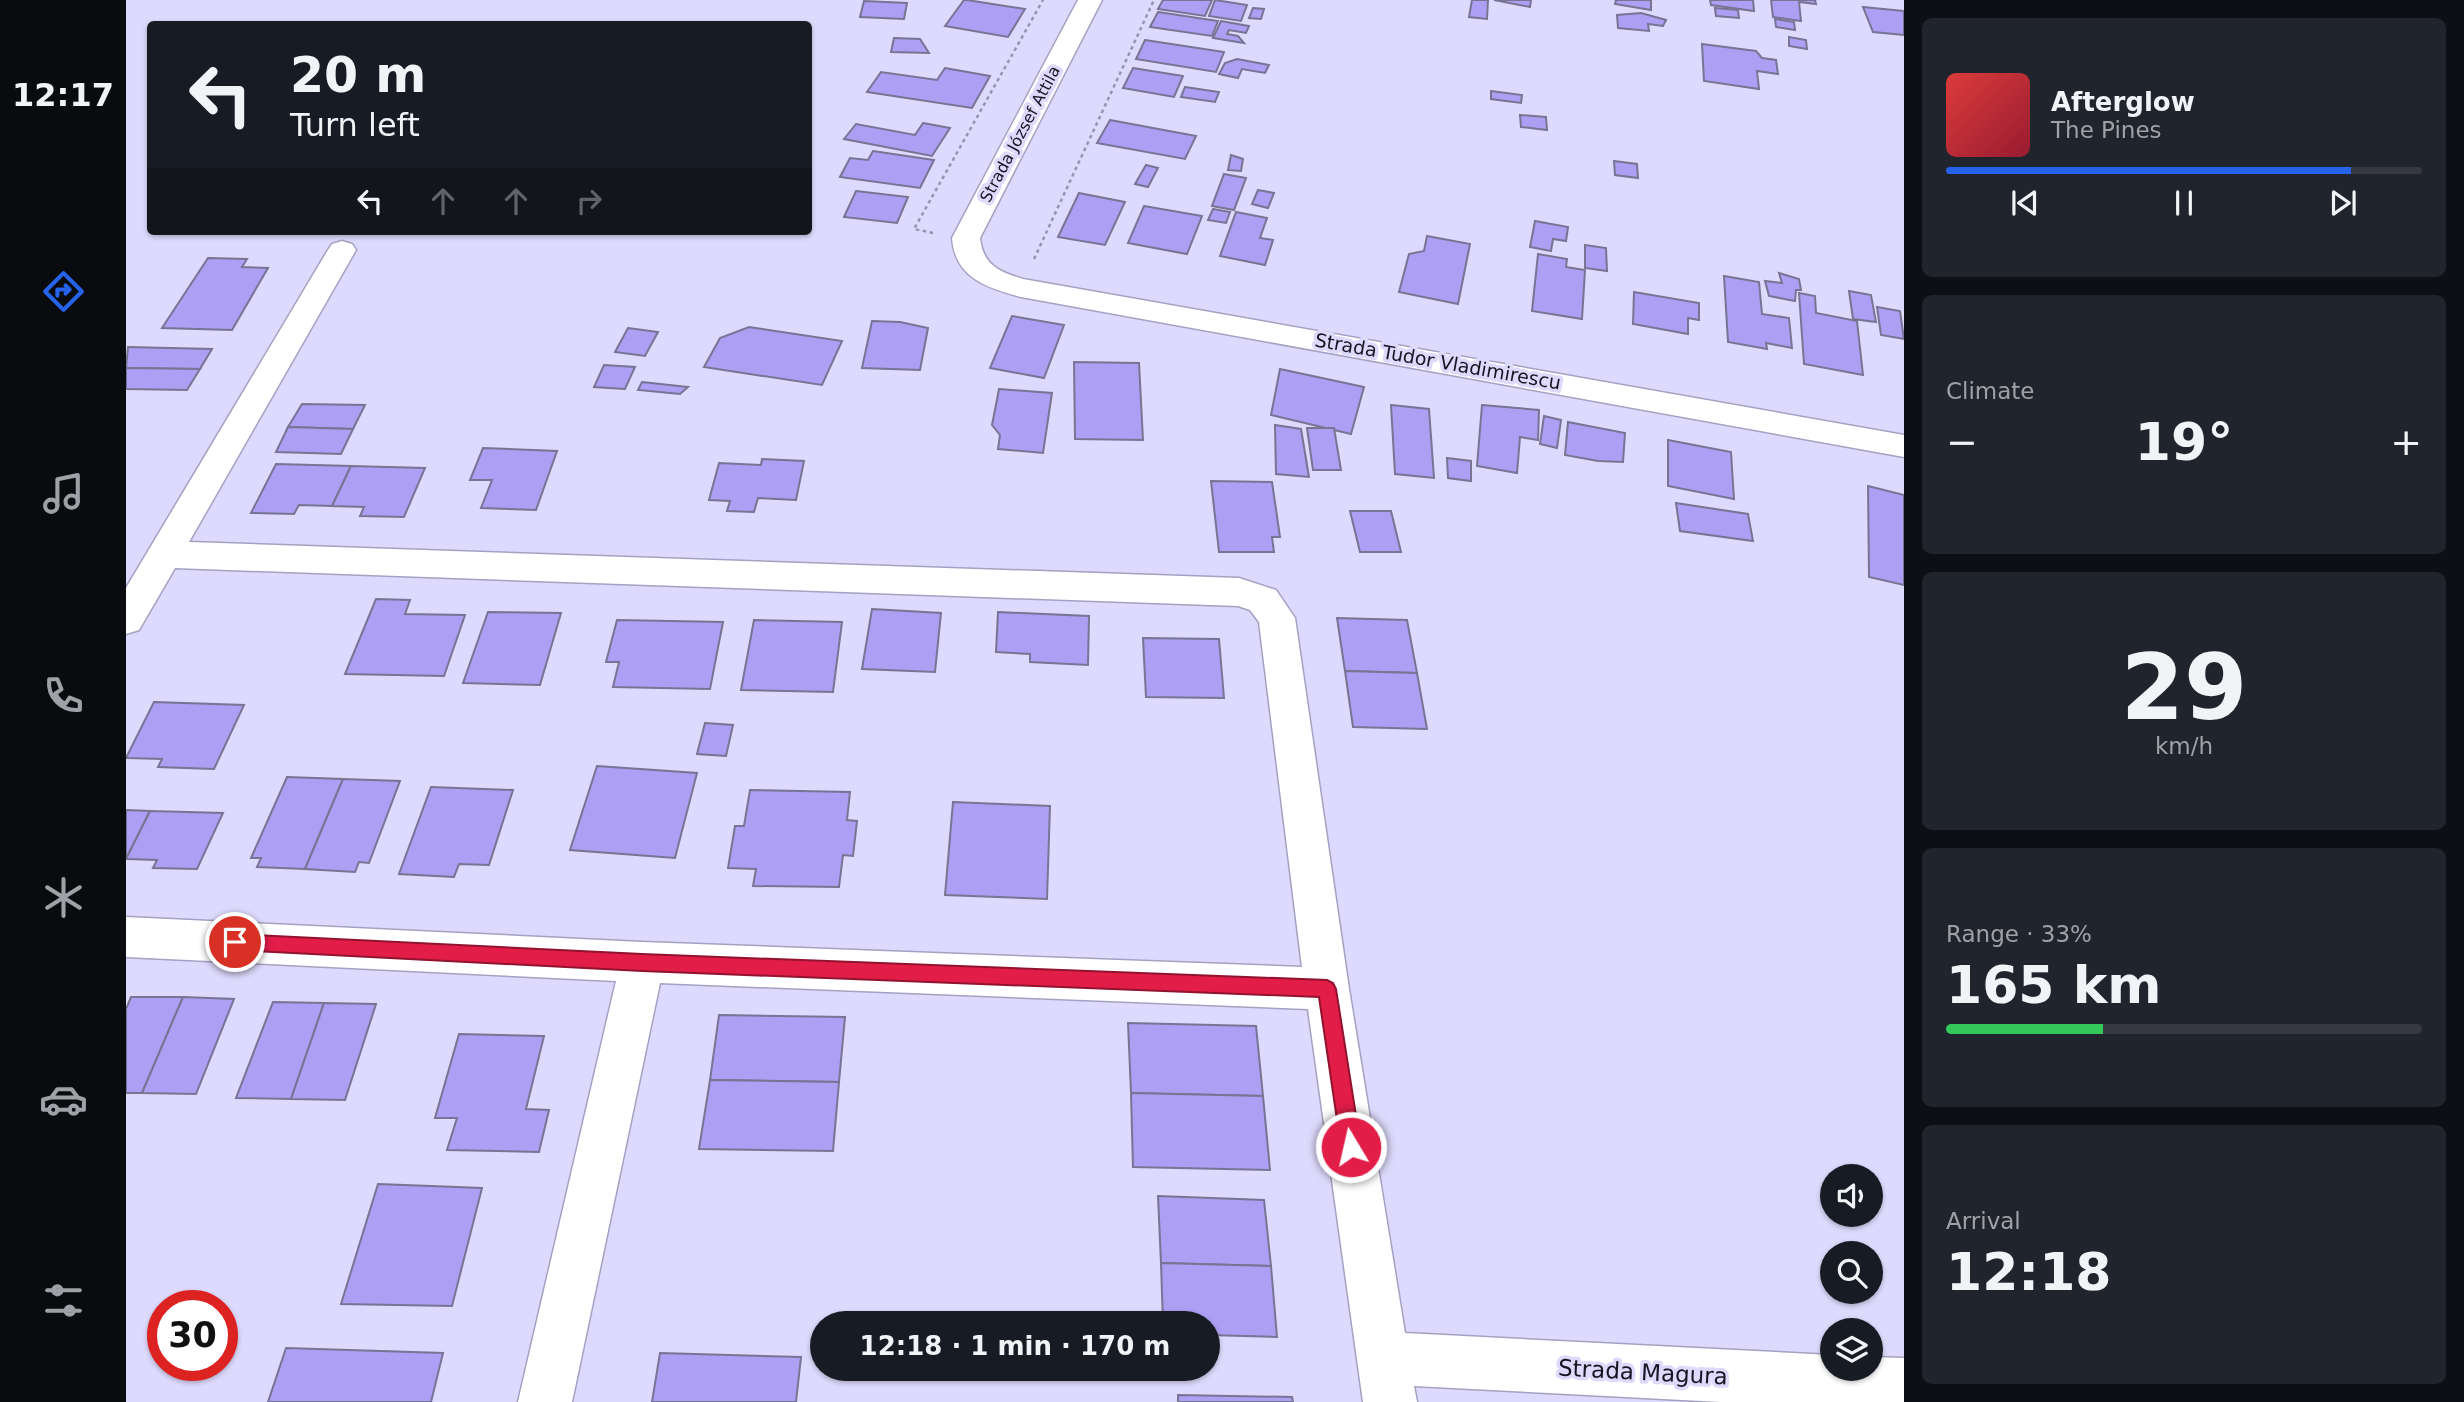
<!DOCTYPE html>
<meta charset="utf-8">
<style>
:root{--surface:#171b24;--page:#20242c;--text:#f1f3f6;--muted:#9ea1a6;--line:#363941;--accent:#2563eb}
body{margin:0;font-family:"DejaVu Sans",sans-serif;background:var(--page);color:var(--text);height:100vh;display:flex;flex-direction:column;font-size:26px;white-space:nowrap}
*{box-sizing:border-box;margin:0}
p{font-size:23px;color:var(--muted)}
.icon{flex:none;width:38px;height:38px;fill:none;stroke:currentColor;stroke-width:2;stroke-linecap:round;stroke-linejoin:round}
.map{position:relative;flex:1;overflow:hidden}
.drawer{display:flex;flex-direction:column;gap:18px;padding:18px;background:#0d0f14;width:560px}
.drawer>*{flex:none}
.hud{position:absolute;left:21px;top:21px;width:665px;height:214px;border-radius:7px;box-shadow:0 2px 5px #0004;background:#171b24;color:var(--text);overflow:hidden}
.controls{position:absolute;left:1694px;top:1164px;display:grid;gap:14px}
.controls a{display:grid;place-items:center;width:63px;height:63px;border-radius:50%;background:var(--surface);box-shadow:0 2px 5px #0004;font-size:35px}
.speed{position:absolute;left:21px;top:1290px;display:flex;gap:14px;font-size:35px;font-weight:700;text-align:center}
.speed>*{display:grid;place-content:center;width:91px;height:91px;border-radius:50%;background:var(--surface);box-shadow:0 2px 5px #0004;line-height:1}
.speed .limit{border:10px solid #d22;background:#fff;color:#111}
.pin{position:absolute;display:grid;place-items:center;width:60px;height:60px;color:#fff;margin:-30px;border:4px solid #fff;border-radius:50%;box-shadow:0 2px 7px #0007}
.me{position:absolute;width:77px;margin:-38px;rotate:351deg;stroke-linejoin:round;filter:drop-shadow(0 0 5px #0008)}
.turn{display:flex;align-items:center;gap:24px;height:147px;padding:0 28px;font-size:32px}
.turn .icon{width:91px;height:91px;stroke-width:2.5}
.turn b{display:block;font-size:49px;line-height:60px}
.lanes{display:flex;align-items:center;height:66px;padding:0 28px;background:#0003;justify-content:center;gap:35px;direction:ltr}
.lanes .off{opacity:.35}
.big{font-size:52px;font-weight:600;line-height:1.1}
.drawer .widget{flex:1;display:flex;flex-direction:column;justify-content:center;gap:10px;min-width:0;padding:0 24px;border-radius:10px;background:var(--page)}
.drawer .dial{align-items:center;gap:0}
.dial b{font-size:91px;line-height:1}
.song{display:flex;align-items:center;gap:21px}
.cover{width:84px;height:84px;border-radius:10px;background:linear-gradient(135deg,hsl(0 70% 55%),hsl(350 70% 35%))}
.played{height:7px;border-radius:4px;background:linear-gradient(90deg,var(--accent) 85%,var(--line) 85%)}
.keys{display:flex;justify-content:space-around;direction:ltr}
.heat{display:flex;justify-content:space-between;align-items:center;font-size:38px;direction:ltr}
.charge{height:10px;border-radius:5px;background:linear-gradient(90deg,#34c759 33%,var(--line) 0)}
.trip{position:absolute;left:684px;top:1311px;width:410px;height:70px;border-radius:35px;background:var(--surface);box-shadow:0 2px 5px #0004;font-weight:600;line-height:70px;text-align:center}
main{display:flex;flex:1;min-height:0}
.tab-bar{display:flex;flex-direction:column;width:126px;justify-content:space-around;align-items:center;background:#090b0e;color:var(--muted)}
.tab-bar .icon{width:49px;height:49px}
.tab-bar .active{color:var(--accent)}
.tab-bar b{font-size:32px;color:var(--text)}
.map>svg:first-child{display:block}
.building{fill:#ad9ff3;stroke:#787493;stroke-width:2}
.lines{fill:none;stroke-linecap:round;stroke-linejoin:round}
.minor-casing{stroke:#a5a1c2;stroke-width:3}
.tertiary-casing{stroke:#a5a1c2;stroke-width:3}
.path{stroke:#9693ae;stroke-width:2.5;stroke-dasharray:3.5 3.5;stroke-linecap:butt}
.minor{fill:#fff;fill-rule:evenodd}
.tertiary{fill:#fff;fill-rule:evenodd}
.route{fill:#e11d48;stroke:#92132f;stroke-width:2}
.labels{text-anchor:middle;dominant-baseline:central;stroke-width:7;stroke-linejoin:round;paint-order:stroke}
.far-street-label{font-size:16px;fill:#171522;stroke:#dedafd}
.street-label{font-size:19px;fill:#171522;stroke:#dedafd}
.near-street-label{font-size:23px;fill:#171522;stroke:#dedafd}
</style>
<main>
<nav class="tab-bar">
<b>12:17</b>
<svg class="icon active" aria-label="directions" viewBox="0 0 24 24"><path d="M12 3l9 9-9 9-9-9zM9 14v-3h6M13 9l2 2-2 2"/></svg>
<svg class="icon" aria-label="music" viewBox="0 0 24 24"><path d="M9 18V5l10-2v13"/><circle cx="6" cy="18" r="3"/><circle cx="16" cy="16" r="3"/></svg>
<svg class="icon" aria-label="phone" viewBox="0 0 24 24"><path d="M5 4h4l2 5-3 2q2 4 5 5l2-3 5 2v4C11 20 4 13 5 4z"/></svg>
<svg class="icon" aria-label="climate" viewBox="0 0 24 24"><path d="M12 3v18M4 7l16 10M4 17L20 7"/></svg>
<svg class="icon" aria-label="car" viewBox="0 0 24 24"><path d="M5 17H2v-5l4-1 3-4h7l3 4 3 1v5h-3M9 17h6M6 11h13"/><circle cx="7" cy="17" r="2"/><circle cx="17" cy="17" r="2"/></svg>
<svg class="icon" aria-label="filters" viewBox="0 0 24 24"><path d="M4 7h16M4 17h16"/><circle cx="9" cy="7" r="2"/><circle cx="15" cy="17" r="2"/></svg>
</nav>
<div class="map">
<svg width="1778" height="1402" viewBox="0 0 1778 1402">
<rect width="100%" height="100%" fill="#dedafd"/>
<!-- building -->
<g class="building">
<path d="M838,0H841L899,9L882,37L819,26Z"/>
<path d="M1037,0H1086L1079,16L1032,9Z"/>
<path d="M1089,0L1121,5L1115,21L1083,16Z"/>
<path d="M1346,0H1362L1361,19L1343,17Z"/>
<path d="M1368,0H1405L1404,7Z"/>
<path d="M1490,0H1525V10L1489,4Z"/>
<path d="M1584,0H1627L1628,11L1585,5Z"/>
<path d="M1645,0H1689L1690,4L1673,2L1675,21L1647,17Z"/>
<path d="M738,1L781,3L778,19L734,17Z"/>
<path d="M1737,7L1778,11V35L1747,32Z"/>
<path d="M1127,8L1138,9L1135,19L1123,18Z"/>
<path d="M1589,8L1612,10L1613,18L1590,16Z"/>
<path d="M1032,12L1092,21L1086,36L1024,27Z"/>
<path d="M1515,13L1540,20L1537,26L1522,24L1523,31L1492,28L1491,15Z"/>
<path d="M1649,19L1668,22L1669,30L1650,27Z"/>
<path d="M1095,21L1123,26L1120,33L1103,30L1101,34L1112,36L1118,43L1087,38Z"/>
<path d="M1663,37L1680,40L1681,49L1663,46Z"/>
<path d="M768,38L794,39L803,53L765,52Z"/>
<path d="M1019,40L1098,52L1090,72L1010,59Z"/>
<path d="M1576,44L1630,51L1636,58L1650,60L1652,74L1631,71L1633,89L1578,81Z"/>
<path d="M1111,59L1143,65L1139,73L1116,69L1112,78L1093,74L1099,63Z"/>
<path d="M819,68L864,76L846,108L741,92L755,72L811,80Z"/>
<path d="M1007,68L1057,76L1048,97L997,88Z"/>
<path d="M1059,87L1093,92L1089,102L1055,97Z"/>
<path d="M1365,91L1396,95L1395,103L1365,99Z"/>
<path d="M1394,115L1420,117L1421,130L1395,127Z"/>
<path d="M984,120L1070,136L1059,159L971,143Z"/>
<path d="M797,123L824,128L806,156L718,139L730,124L789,135Z"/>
<path d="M747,151L808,160L794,188L714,177L724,158L742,160Z"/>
<path d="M1105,155L1117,159L1115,171L1102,170Z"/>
<path d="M1488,161L1511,164L1512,178L1489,175Z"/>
<path d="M1020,165L1032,168L1022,187L1009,184Z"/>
<path d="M1098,174L1120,178L1108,210L1086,206Z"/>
<path d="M1132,190L1148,193L1142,208L1126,204Z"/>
<path d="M730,191L782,197L771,223L718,217Z"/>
<path d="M953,193L999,202L979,245L932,237Z"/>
<path d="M1018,206L1076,216L1061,254L1002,243Z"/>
<path d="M1087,209L1104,212L1100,223L1082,220Z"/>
<path d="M1110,212L1141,218L1134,238L1147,240L1139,265L1094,256Z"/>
<path d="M1409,221L1442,227L1440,241L1427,239L1425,251L1404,247Z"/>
<path d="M1301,236L1344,244L1332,304L1273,292L1283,254L1298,251Z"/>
<path d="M1459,245L1480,248L1481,271L1459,268Z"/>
<path d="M1412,254L1441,259L1440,267L1459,270L1456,319L1406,311Z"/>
<path d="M82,258L121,259L116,267L142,268L106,330L36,328Z"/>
<path d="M1653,273L1673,279L1675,290H1670L1669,301L1643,296L1639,281L1656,283Z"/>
<path d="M1598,276L1633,282L1636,314L1663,318L1666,348L1640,343L1641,349L1602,342Z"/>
<path d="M1723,291L1745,295L1750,322L1727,319Z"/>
<path d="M1508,292L1573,303V320L1562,318V334L1507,324Z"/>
<path d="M1673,293L1689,296L1690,313L1731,321L1737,375L1678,364Z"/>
<path d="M1751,307L1774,311L1778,339L1755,335Z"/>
<path d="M886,316L938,325L918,378L864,368Z"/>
<path d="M746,321L774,322L802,328L794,370L736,368Z"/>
<path d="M623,327L716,341L696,385L578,367L594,338Z"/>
<path d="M502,328L532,332L519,356L489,352Z"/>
<path d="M2,347L86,349L74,369L0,368Z"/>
<path d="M948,362L1013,363L1017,440L949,439Z"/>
<path d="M478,365L509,367L499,389L468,387Z"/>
<path d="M0,368L74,369L61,390L0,389Z"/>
<path d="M1154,369L1238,387L1225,434L1145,415Z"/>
<path d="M516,382L562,387L554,394L512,390Z"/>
<path d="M873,389L926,393L917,453L872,449L874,435L866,425Z"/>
<path d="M176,404L239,405L227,429L162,427Z"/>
<path d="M1265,405L1303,409L1308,478L1269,474Z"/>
<path d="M1356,405L1413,410L1412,440L1394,437L1391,473L1351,466Z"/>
<path d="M1418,416L1435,420L1431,448L1414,444Z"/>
<path d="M1442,422L1499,433L1497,462L1472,461L1439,455Z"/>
<path d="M1149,425L1175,429L1183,477L1150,474Z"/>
<path d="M162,427L227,429L215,454L150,452Z"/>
<path d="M1181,428H1208L1215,470H1187Z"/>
<path d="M1542,440L1605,452L1608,499L1542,486Z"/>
<path d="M357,448L431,451L410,510L355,508L366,480H344Z"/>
<path d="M1321,458L1345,461V481L1322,478Z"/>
<path d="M636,459L678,461L670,500L632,498L628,512L601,511L604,501L583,500L593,463L635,465Z"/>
<path d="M150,464L225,466L206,506L173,505L168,514L125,513Z"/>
<path d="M225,466L299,468L278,517L234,516L238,507L206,506Z"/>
<path d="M1085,481L1146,482L1154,537H1146L1148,552H1093Z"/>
<path d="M1742,486L1778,495V585L1743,577Z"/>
<path d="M1550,503L1622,514L1627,541L1554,531Z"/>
<path d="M1224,511H1265L1275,552H1234Z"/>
<path d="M250,599L284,600L279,614L339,615L318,676L219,674Z"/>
<path d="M746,609L815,613L809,672L736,669Z"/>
<path d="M362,612L435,613L414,685L337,683Z"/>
<path d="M872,612L963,616L962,665L904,662V654L870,652Z"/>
<path d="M1211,618L1281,620L1291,673L1219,671Z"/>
<path d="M491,620L597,622L584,689L487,687L493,662H480Z"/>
<path d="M628,620L716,622L707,692L615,690Z"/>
<path d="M1017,638L1093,639L1098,698L1020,697Z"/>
<path d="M1219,671L1291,673L1301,729L1227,727Z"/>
<path d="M28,702L118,705L88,769L32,767L36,759L0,758Z"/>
<path d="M579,723L607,725L600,756L571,754Z"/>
<path d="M471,766L571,773L549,858L444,850Z"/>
<path d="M161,777L217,779L179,869L131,867L135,858H125Z"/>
<path d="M217,779L274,781L243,863L233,862L229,872L179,869Z"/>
<path d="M305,787L387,790L363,865L333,864L328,877L273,874Z"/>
<path d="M624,790L724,792L721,820L731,821L727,856L717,855L713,887L627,886L630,869L602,868L609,826H618Z"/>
<path d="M827,802L924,806L921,899L819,895Z"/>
<path d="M0,810L24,811L0,859Z"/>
<path d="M24,811L97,813L71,869L27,868L31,860L0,859Z"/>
<path d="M5,997H57L16,1093H0V1009Z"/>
<path d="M57,997L108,999L70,1094L16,1093Z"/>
<path d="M147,1002L198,1003L165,1099L110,1098Z"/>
<path d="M198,1003L250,1004L219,1100L165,1099Z"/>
<path d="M593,1015L719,1017L713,1082L584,1080Z"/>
<path d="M1002,1023L1130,1026L1137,1096L1005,1093Z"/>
<path d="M333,1034L418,1036L400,1109L423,1110L413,1152L321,1150L331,1118H309Z"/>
<path d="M584,1080L713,1082L707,1151L573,1149Z"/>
<path d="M1005,1093L1137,1096L1144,1170L1007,1167Z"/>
<path d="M252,1184L356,1188L326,1306L215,1304Z"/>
<path d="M1032,1196L1138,1200L1145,1266L1035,1263Z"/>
<path d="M1035,1263L1145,1266L1151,1337L1082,1335V1323H1037Z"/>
<path d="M160,1348L317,1353L305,1402H142Z"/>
<path d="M534,1353L675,1357L670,1402H526Z"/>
<path d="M1052,1395L1166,1397L1167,1402H1052Z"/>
</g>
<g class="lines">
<!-- minor casing -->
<g class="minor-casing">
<path id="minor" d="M216,241L226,244L230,250L63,542L1113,578L1150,590L1169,618L1223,989L1279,1333L1706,1355V1368H1745V1357L1778,1358V1402H1595L1288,1386L1291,1402H1237L1182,1009L534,983L446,1402H392L490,981L0,957V917L516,942L1176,967L1133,622L1124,610L1112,606L49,568L13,630L0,634V588L202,250L206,244Z"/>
</g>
<!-- tertiary casing -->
<g class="tertiary-casing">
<path id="tertiary" d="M952,0H976L854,238C857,265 873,272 897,279L1778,435V457L895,297C861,288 829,278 826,238Z"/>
</g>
<!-- path -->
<g class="path">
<path d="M807,233L788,229L917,0"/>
<path d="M908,259L1028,0"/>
</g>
<!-- minor -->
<use href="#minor" class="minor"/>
<!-- tertiary -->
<use href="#tertiary" class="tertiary"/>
</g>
<!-- route -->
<path class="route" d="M109,934L516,954L1201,980L1207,983L1210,989L1235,1147L1232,1154L1225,1157L1218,1154L1215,1147L1193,997L516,971L109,950L102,948L100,942L102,936Z"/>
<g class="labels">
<!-- far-street labels -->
<g class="far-street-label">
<text transform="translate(894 134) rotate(-62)">Strada József Attila</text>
</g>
<!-- street labels -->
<g class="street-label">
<text transform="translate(1312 361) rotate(10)">Strada Tudor Vladimirescu</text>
</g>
<!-- near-street labels -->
<g class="near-street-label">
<text transform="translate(1517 1372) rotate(3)">Strada Magura</text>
</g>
</g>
</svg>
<div class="controls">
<a><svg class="icon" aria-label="sound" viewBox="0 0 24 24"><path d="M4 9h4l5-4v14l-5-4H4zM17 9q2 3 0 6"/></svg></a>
<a><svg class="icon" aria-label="search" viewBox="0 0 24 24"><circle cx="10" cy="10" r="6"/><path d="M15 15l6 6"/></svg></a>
<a><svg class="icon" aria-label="layers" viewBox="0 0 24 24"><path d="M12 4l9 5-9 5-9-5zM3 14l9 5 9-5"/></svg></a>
</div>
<div class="speed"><div class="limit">30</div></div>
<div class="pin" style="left:109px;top:942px;background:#d93025"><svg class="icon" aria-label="arrive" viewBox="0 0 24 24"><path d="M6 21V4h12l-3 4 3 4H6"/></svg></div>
<svg class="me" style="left:1225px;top:1147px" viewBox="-20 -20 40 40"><circle r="17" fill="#e11d48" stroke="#fff" stroke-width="3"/><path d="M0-11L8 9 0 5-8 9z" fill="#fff"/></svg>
<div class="trip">12:18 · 1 min · 170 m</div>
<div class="hud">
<div class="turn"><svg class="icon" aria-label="left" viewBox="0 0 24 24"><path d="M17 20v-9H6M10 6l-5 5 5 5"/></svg><div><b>20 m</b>Turn left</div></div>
<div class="lanes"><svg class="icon" aria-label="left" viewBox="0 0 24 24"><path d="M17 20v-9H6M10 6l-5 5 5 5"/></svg><svg class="icon off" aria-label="ahead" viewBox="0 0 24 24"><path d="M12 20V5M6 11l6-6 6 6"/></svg><svg class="icon off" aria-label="ahead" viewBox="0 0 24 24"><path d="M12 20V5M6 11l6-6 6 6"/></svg><svg class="icon off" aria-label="right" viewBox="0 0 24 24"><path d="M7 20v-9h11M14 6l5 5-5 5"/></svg></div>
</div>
</div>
<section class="drawer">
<div class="widget">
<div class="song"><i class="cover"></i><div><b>Afterglow</b><p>The Pines</p></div></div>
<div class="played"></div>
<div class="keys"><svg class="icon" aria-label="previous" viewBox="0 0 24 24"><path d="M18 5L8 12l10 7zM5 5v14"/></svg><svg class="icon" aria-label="pause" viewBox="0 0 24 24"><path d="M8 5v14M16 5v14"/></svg><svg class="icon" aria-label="next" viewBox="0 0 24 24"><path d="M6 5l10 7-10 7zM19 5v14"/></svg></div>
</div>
<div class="widget"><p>Climate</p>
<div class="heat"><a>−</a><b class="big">19°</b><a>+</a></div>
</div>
<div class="widget dial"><b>29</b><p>km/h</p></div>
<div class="widget"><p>Range · 33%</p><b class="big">165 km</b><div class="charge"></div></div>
<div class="widget"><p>Arrival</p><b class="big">12:18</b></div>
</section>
</main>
